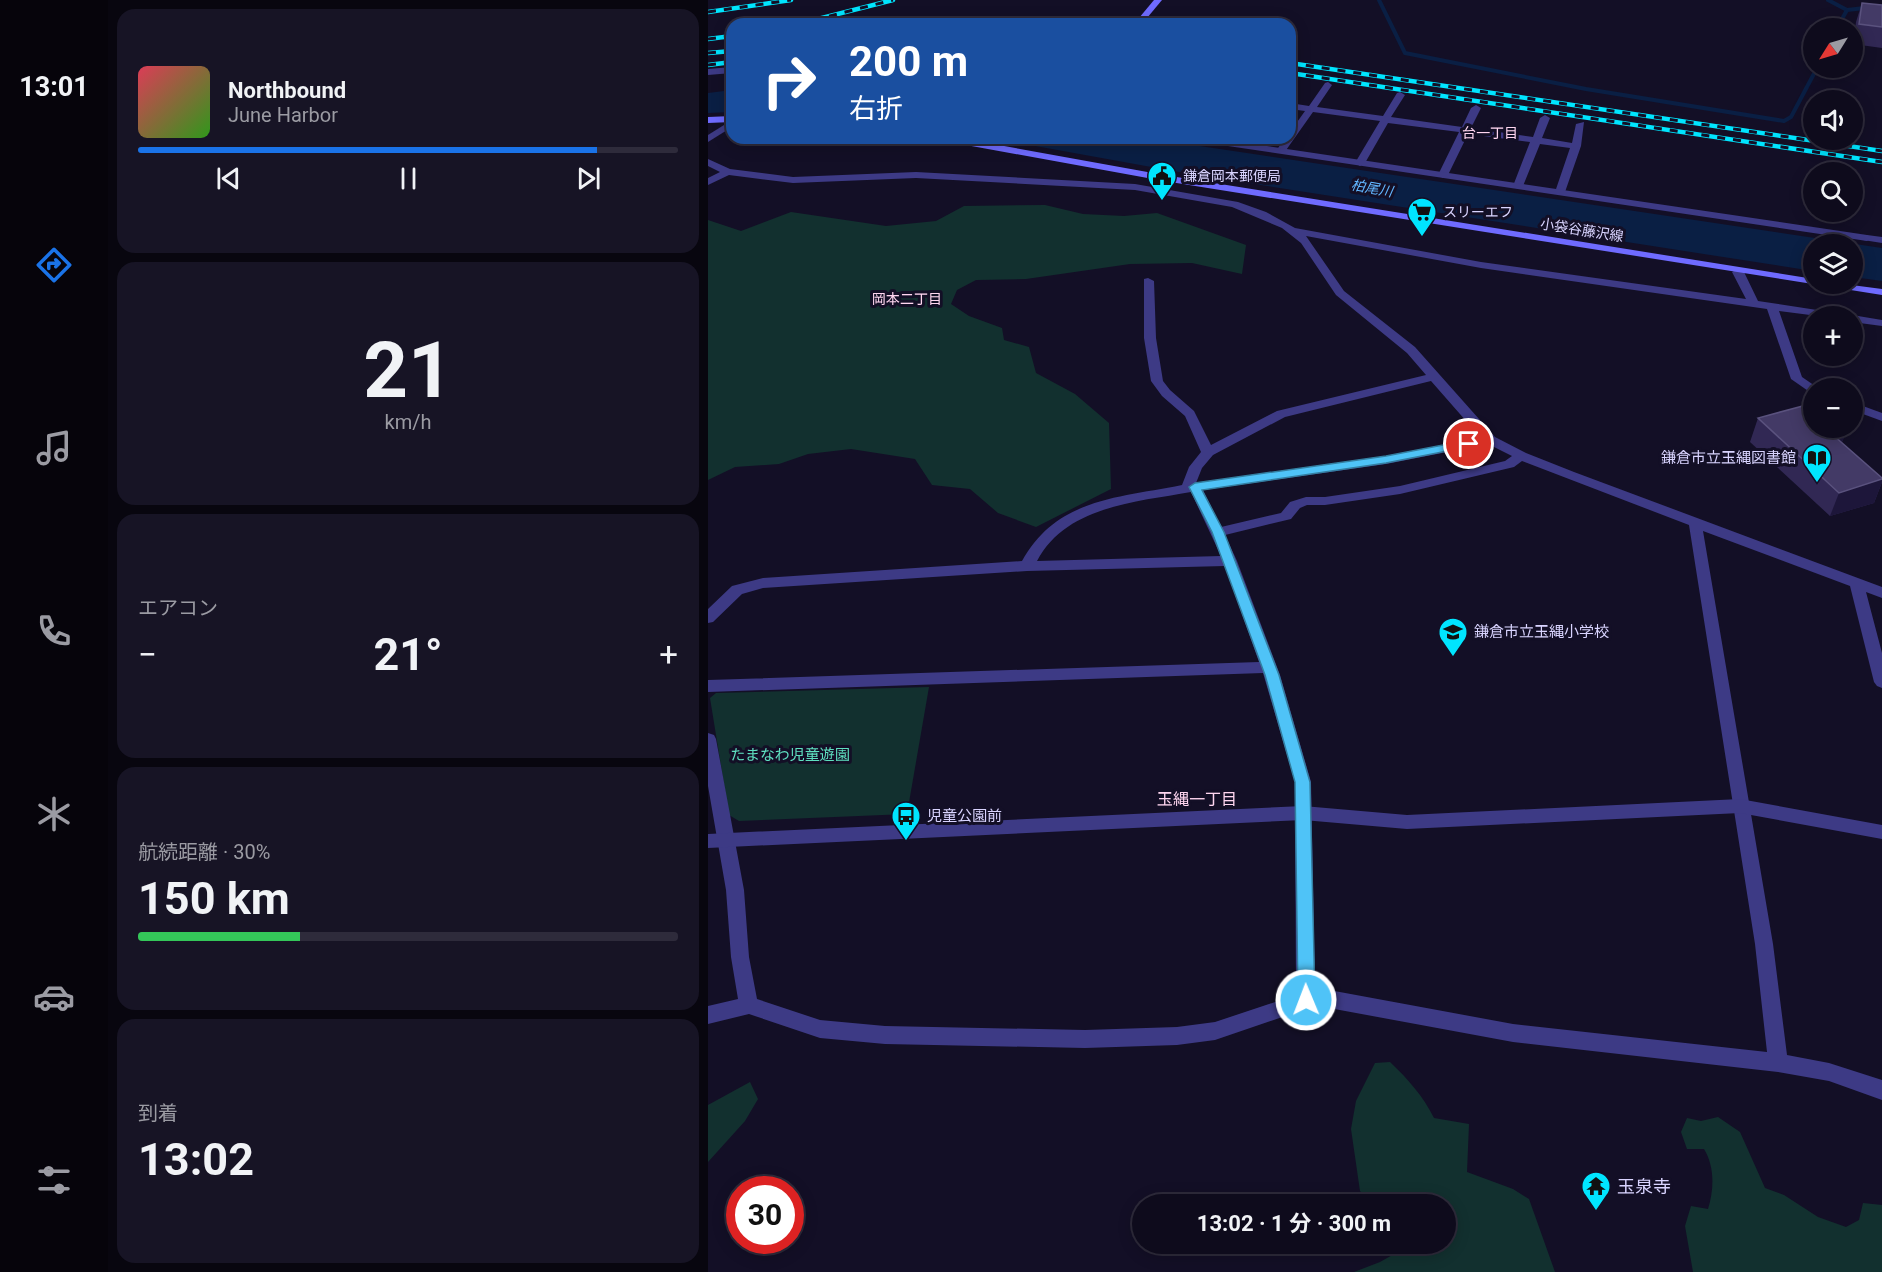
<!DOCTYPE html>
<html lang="ja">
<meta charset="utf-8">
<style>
:root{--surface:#0e0b1c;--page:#171425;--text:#f1f3f6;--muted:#9b9ba3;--line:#2e2b3b;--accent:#1a73e8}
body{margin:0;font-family:Roboto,"Noto Sans JP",sans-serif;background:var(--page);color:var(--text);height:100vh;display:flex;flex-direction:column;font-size:22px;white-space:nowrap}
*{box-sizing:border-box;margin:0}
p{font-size:20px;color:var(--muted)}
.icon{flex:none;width:33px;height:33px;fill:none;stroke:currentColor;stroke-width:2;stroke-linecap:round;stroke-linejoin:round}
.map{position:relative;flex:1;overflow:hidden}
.drawer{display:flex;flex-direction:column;gap:9px;padding:9px;background:#08060f;width:600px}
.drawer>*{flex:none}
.top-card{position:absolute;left:18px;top:18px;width:570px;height:126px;border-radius:18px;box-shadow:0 3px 15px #0003,0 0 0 2px var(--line);background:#1a4fa0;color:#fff;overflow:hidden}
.needle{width:39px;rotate:233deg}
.tools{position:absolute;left:1095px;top:18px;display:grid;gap:12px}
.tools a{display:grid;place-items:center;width:60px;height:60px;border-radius:50%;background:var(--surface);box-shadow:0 3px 15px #0003,0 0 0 2px var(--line);font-size:30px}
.speed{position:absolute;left:18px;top:1176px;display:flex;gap:12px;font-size:30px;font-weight:700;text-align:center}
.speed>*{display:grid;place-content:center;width:78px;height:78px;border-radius:50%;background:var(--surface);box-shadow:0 3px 15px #0003,0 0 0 2px var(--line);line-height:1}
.speed .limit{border:9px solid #d22;background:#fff;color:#111}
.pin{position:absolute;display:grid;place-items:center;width:51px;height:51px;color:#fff;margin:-26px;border:3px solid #fff;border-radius:50%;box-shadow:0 2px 6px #0007}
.me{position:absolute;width:66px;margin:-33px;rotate:359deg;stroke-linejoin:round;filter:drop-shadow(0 0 4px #0008)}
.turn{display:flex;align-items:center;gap:21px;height:126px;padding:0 24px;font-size:27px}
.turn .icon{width:78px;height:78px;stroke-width:2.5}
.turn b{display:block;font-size:42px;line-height:51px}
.big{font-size:45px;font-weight:700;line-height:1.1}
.drawer .tile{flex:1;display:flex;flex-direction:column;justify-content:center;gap:9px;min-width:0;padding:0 21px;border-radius:18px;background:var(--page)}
.drawer .dial{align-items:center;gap:0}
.dial b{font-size:78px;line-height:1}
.song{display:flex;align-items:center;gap:18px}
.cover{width:72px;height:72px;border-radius:9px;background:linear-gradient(135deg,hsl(350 70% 55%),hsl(110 70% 35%))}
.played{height:6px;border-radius:3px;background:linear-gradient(90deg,var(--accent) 85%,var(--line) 85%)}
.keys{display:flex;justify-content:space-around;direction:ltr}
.heat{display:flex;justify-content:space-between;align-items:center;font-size:33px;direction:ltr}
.charge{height:9px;border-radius:4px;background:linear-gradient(90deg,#34c759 30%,var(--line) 0)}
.trip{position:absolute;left:424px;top:1194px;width:324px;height:60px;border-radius:30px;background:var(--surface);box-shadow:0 3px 15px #0003,0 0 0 2px var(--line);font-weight:700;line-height:60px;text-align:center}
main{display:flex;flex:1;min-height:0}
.tab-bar{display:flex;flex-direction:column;width:108px;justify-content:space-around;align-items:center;background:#06040b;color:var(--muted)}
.tab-bar .icon{width:42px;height:42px}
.tab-bar .current{color:var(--accent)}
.tab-bar b{font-size:27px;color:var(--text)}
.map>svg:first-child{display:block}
.green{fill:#12302f}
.water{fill:#0a1f44}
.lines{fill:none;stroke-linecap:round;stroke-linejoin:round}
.stream{stroke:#0a1f44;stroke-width:4}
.minor{fill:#3d3a85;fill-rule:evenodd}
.tertiary{fill:#3d3a85;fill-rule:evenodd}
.secondary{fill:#6f6bff;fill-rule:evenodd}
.rail-casing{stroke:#00e5ff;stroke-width:4.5}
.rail{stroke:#130f26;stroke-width:3;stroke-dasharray:8;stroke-linecap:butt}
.wall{fill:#312854}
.shaded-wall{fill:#1d163a}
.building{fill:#433a66;stroke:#5a527e;stroke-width:1.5}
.route{fill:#4fc3f7;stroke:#337fa1;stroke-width:1.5}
.labels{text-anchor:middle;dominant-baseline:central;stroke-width:6;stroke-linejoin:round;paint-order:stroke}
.far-neighbourhood-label{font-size:14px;fill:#ffd6f0;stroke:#130f26}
.far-poi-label{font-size:14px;fill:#d9d4ff;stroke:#130f26;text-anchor:start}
.far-water-label{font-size:14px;font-style:italic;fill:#62b6ff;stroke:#130f26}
.far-street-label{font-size:14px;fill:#d9d4ff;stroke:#130f26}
.poi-label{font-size:15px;fill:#d9d4ff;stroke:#130f26;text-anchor:start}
.park-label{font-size:15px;fill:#5fe0c0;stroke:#130f26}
.neighbourhood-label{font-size:16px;fill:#ffd6f0;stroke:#130f26}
.near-poi-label{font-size:18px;fill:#d9d4ff;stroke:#130f26;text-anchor:start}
</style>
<main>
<nav class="tab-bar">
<b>13:01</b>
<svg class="icon current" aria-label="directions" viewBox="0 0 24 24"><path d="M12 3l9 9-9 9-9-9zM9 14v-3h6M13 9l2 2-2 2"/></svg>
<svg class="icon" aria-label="music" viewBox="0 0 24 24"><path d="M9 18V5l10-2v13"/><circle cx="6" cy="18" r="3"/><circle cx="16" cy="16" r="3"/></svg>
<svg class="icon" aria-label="phone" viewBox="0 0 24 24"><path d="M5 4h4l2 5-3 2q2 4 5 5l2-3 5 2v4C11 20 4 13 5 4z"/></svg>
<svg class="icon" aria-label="climate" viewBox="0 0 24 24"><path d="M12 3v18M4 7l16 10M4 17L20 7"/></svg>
<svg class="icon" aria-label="car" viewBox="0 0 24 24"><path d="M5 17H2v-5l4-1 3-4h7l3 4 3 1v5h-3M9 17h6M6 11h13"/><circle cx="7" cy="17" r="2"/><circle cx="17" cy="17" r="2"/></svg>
<svg class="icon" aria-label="filters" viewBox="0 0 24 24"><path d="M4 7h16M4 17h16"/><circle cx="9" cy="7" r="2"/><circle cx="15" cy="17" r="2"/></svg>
</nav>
<section class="drawer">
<div class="tile">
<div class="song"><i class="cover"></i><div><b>Northbound</b><p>June Harbor</p></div></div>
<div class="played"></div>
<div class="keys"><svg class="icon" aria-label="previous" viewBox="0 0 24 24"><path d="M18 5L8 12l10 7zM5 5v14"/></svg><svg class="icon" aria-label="pause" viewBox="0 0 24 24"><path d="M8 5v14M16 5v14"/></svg><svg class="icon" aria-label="next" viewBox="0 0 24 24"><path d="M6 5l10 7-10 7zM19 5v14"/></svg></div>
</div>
<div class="tile dial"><b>21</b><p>km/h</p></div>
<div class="tile"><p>エアコン</p>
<div class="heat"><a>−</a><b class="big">21°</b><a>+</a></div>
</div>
<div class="tile"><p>航続距離 · 30%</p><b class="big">150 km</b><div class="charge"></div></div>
<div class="tile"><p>到着</p><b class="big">13:02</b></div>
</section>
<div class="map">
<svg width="1174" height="1272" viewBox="0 0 1174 1272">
<rect width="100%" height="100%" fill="#130f26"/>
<!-- green -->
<g class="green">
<path d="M337,205L375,214L416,216L449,213L538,245L534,274L484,263L422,264L318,279L268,280L249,290L243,304L261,316L294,328L296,340L321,347L328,373L367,394L401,423L403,489L328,527L290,513L262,489L224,485L207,459L143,449L100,454L71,464L27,467L0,480V220L33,231L83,212L178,226L228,221L256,206Z"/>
<path d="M221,687L199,814L31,821L21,815L2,698L8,693Z"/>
<path d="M682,1062C700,1079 715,1096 726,1118L761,1124L759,1172L805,1189L821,1199L847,1272H646L672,1262L695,1249L693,1244H738V1204H665L652,1191L643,1129L648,1101L667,1063Z"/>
<path d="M42,1082L50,1099L37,1121L0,1162V1105Z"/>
<path d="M1010,1117L1032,1132L1057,1188L1076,1195L1110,1217L1138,1227L1151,1220L1155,1203L1174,1205V1272H985L977,1226L983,1206L1000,1209C1006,1190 1007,1167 996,1149H979L973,1132L979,1118L993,1121Z"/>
</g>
<!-- water -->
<g class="water">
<path d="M24,90V112L0,113V93Z"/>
<path d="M283,138H438L1174,248V281L1145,277L1144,244H1106L1105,271L482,174Z"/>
</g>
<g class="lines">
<!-- stream -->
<g class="stream">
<path d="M671,0L697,53L878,89L1076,121L1083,117L1109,68"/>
<path d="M1120,0L1139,10"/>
<path d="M1129,28L1139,10L1174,6"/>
</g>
<!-- minor -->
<g class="minor">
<path d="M24,67V73L0,75V69Z"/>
<path d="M620,82L624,85L609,107L675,116L689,93L692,92L697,95L683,117L754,127L763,108L768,105L773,108L763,128L825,137L832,118L837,115L842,118L834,138L864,143L868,124L876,122L873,146L857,192L852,195L847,192L862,148L832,144L815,186L810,189L805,186L822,142L760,134L740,175L735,178L730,175L751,132L680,123L657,163L652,166L647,163L672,121L605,112L576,153H570L568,151L577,138H582V132L597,111L582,109V103L601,106L617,83Z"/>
<path d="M24,120V127L0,142V135Z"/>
<path d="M0,159L22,169L85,177L208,172L427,184L530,202L558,212L587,228L773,262L1038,299L1024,272L1030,269L1036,272L1050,301L1135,314L1136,316H1110L1071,311L1094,377L1110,388H1106V395L1083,379L1059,309L773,268L598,236L636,291L707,347L787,437L818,453L866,472L1174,587V598L1158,592L1174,653V688L1169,686L1166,682L1142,586L995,531L1065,944L1079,1055L1121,1063L1174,1080V1100L1121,1081L1070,1072L805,1042L621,1008L598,1009L507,1040L469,1045L377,1048L177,1044L112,1038L41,1014L0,1024V1006L30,999L23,957L18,890L0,786V733L6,735L8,739L36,890L41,957L49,999L112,1020L177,1026L377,1030L469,1027L507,1022L588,995L587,782L555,673L0,692V680L551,662L517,566L319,571L55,588L34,594L5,622L0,623V609L24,586L55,578L314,561C349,498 410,498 474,485L481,467L493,452L477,416L454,396L443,381L436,338V279L440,278L446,281L448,338L455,381L462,390L486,411L503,445L569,411L718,375L699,353L628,295L593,243L574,228L524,207L427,190L208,178L85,183L21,175L0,185V178L12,172L0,166ZM723,381L773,438L678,456L488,483L494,468L505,455L577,417ZM780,444L804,456L797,461L692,486L617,497H598L582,502L573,513L513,527L495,490L678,464ZM814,461L981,525L1047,944L1059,1052L805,1024L621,990L607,991L603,782L572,675L529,561L517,535L583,519L592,508L599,505H617L692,494L806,467ZM483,492L513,556L329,561C358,506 428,502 483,492Z"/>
<path d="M1159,235L1174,237V243L1155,240L1154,238Z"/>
<path d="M1144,315L1174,320V326L1144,322V316H1139Z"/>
<path d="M1144,402L1174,413V421L1144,410Z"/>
</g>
<!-- tertiary -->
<g class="tertiary">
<path d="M481,138H505L1159,235L1164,238L1159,241L486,141Z"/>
<path d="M1032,799L1174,825V839L1032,813L699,829L595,820L0,848V834L595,806L699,815Z"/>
</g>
<!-- secondary -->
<g class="secondary">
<path d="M446,0H454L434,24H426Z"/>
<path d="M24,116V122L0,123V117Z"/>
<path d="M231,138H252L456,175L1106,279V284H1136L1174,289V295L456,181L236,141Z"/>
</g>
<!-- rail casing -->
<g class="rail-casing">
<g id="rail">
<path d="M0,12L83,0"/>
<path d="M90,24L185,0"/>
<path d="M0,39L24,36"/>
<path d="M0,53L24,51"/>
<path d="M582,63L1174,151"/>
<path d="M0,65L24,62"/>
<path d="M582,73L1174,162"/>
</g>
</g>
<!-- rail -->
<use href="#rail" class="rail"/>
</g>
<!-- wall -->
<g class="wall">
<path d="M1154,3L1174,5V48L1145,44L1148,22Z"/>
<path d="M1050,418L1106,428H1140L1134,442H1133L1174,478V482L1166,503L1122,516L1042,442Z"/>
</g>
<!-- shaded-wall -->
<g class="shaded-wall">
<path d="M1115,428H1140L1134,442L1107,450Z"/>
<path d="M1174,479V482L1166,503L1122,516L1131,493Z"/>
</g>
<!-- building -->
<g class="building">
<path d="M1154,3L1174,5V27L1151,24Z"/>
<path d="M1106,403V428H1117L1174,478V479L1131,493L1050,418Z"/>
</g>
<!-- route -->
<path class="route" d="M761,440L765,441V446L678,463L494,490L516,532L571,675L602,782L607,1000L604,1006L598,1008L592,1006L590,1000L587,782L557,675L504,532L481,487L487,483L678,456Z"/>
<!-- icons -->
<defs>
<g id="civic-pin" transform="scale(1.5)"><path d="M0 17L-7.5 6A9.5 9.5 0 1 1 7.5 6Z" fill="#00e5ff" stroke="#130f26"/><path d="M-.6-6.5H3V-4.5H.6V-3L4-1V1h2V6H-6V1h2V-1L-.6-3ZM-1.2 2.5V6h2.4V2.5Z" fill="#111"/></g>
<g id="supermarket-pin" transform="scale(1.5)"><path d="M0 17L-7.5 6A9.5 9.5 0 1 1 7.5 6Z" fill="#00e5ff" stroke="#130f26"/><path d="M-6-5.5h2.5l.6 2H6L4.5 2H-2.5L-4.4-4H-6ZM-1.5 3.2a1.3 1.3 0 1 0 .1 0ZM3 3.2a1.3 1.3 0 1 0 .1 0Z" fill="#111"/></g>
<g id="library-pin" transform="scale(1.5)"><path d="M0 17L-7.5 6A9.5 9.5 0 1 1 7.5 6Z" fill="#00e5ff" stroke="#130f26"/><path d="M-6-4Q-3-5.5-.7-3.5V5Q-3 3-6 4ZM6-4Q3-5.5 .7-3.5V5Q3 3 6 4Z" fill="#111"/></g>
<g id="school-pin" transform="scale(1.5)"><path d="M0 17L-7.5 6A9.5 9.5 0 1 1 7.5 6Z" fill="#00e5ff" stroke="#130f26"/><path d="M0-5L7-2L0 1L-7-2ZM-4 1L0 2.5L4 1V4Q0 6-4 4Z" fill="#111"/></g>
<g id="bus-pin" transform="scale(1.5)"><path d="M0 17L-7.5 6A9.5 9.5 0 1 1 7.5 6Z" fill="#00e5ff" stroke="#130f26"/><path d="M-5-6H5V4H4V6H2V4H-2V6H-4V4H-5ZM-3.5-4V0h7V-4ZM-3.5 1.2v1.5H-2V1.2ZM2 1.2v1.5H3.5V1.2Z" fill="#111"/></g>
<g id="temple-pin" transform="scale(1.5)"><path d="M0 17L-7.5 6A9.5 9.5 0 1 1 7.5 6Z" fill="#00e5ff" stroke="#130f26"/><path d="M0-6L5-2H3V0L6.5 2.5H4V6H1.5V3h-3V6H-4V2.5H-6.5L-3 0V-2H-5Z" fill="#111"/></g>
</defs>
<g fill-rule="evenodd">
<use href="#civic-pin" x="454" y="176"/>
<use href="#supermarket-pin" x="714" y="212"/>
<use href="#library-pin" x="1109" y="458"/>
<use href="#school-pin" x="745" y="632"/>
<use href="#bus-pin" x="198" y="816"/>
<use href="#temple-pin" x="888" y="1186"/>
</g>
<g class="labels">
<!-- far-neighbourhood labels -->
<g class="far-neighbourhood-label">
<text x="782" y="133">台一丁目</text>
<text x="199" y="299">岡本二丁目</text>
</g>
<!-- far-poi labels -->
<g class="far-poi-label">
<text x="475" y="176">鎌倉岡本郵便局</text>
<text x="735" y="212">スリーエフ</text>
</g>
<!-- far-water labels -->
<g class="far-water-label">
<text transform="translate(664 188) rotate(10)">柏尾川</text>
</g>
<!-- far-street labels -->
<g class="far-street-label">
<text transform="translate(874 230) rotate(9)">小袋谷藤沢線</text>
</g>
<!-- poi labels -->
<g class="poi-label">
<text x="1088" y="458" text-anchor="end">鎌倉市立玉縄図書館</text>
<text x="766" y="632">鎌倉市立玉縄小学校</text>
<text x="219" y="816">児童公園前</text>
</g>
<!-- park labels -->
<g class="park-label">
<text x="82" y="755">たまなわ児童遊園</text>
</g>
<!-- neighbourhood labels -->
<g class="neighbourhood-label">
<text x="489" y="799">玉縄一丁目</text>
</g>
<!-- near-poi labels -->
<g class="near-poi-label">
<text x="909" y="1186">玉泉寺</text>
</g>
</g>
</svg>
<div class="tools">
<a><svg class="needle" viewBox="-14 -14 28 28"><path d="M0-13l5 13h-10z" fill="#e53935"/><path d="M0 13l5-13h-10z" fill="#9b9ba3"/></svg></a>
<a><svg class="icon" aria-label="sound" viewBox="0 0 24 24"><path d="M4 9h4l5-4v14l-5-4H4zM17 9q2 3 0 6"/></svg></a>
<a><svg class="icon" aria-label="search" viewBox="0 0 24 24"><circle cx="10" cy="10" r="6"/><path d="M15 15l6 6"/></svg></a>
<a><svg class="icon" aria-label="layers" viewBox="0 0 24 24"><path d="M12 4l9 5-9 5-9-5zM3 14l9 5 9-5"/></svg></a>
<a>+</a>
<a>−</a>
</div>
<div class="speed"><div class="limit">30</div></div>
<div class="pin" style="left:761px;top:444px;background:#d93025"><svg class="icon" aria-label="arrive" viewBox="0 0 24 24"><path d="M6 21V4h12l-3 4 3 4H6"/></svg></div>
<svg class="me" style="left:598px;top:1000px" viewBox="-20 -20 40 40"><circle r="17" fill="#4fc3f7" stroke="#fff" stroke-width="3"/><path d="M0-11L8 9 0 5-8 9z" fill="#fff"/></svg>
<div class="trip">13:02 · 1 分 · 300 m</div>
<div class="top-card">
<div class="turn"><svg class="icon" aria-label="right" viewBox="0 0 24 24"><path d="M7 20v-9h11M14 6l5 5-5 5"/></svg><div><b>200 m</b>右折</div></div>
</div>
</div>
</main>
